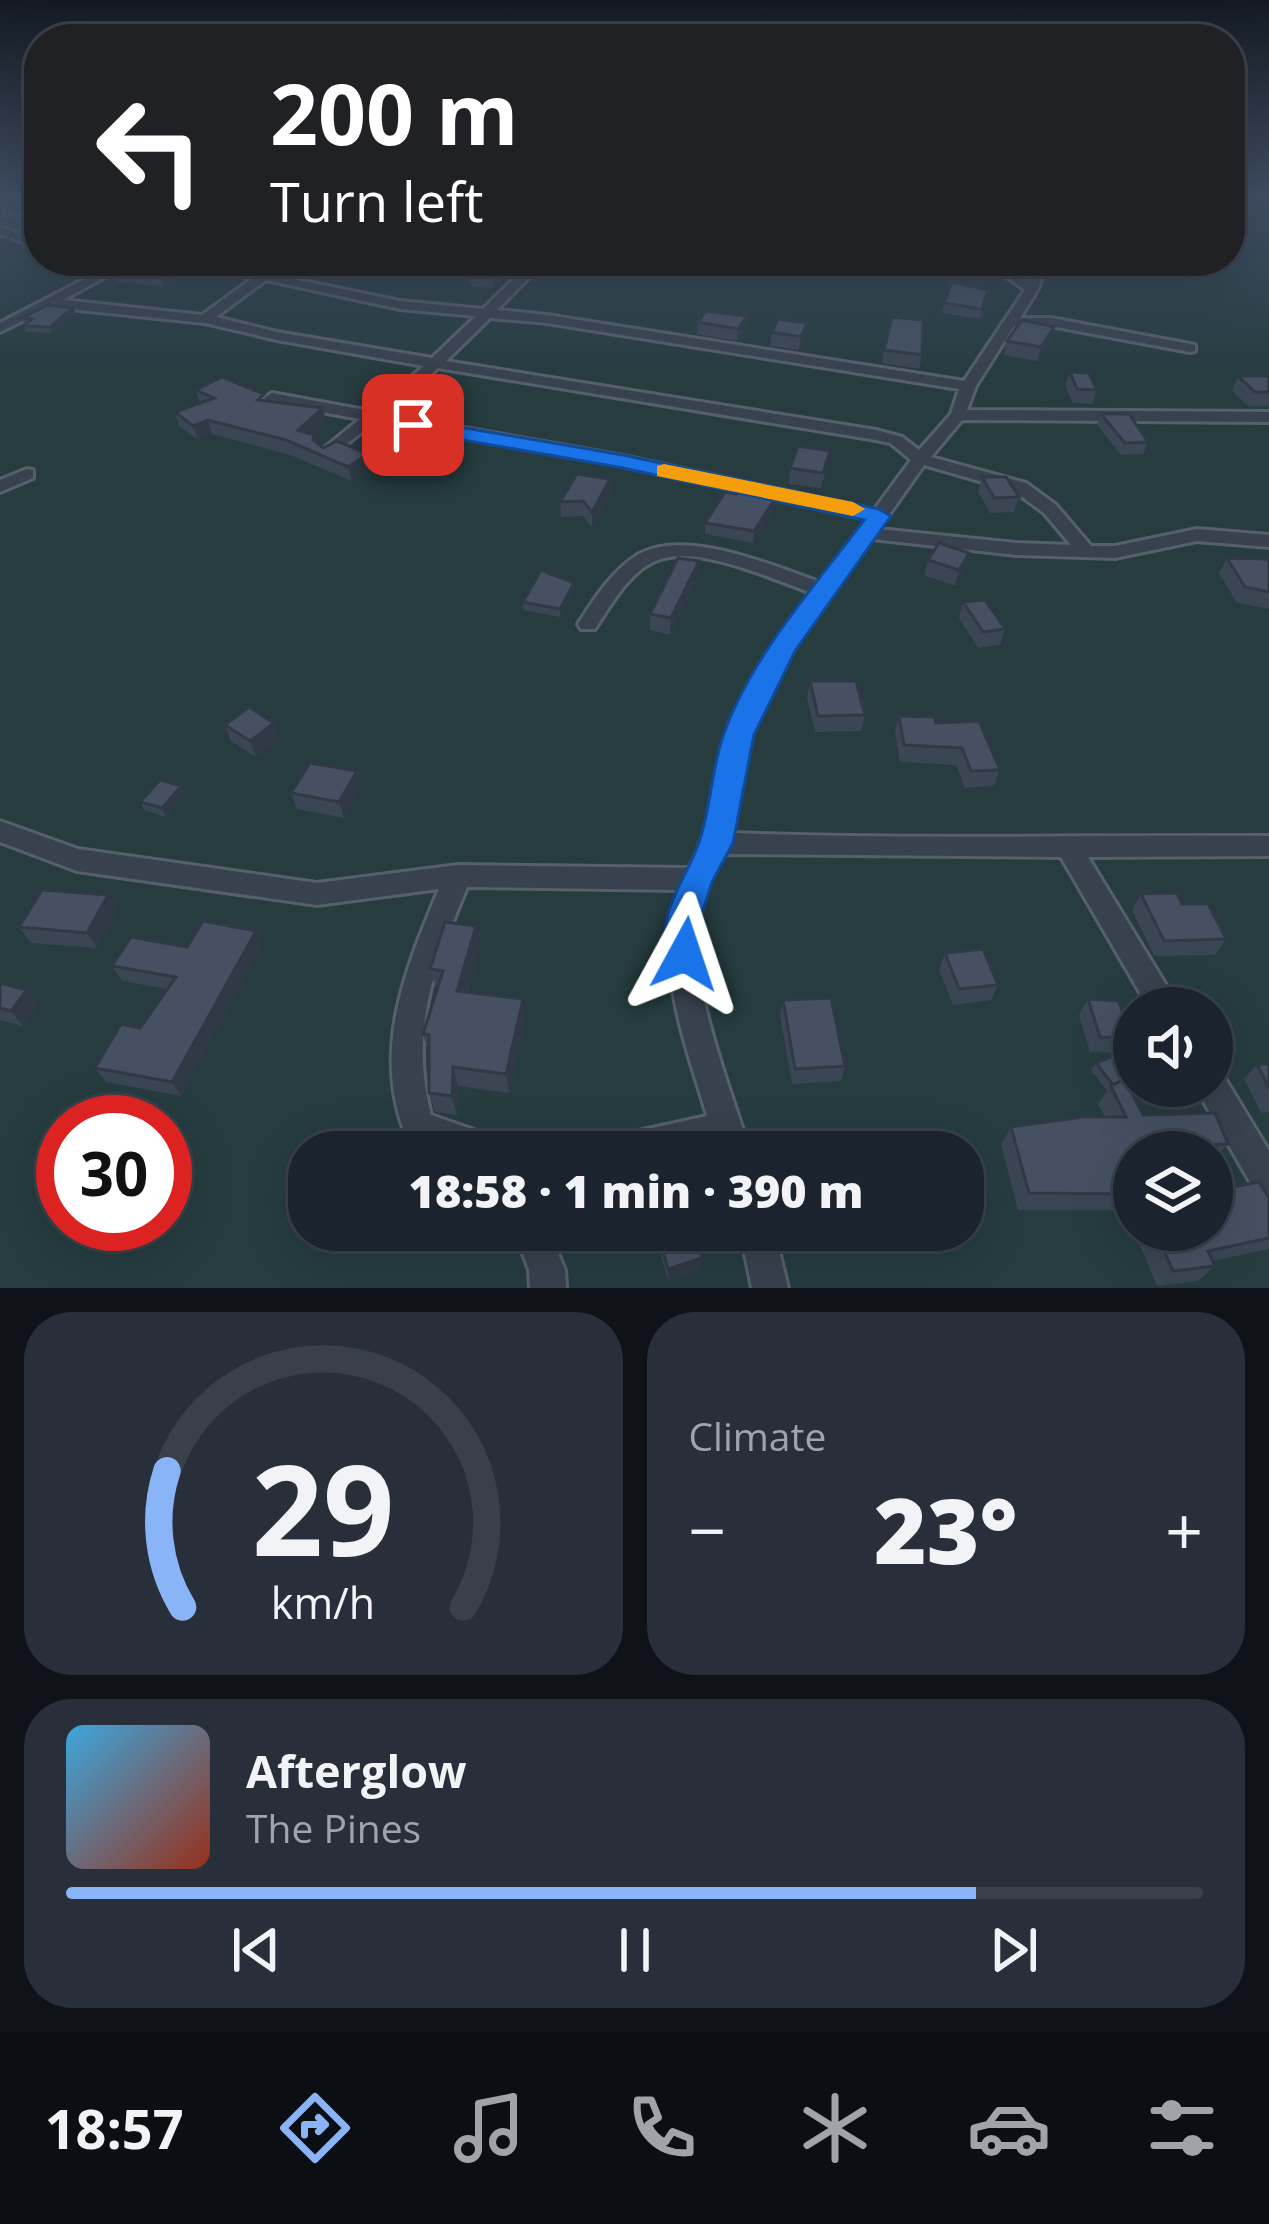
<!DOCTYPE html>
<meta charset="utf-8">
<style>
:root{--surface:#1b232e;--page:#282f3a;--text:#f1f3f6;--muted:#a0a4aa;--line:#39404a;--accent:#8ab4f8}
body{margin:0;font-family:"Open Sans",sans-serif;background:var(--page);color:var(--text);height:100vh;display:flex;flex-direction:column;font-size:45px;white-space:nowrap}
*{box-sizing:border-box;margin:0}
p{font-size:39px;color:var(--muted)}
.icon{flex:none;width:66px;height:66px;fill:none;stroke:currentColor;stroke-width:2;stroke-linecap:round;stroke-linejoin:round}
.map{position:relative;height:1288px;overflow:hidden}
.drawer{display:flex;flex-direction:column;gap:24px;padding:24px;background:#0f1319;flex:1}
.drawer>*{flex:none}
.hud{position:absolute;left:24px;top:24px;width:1221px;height:252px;border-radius:48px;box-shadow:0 12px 48px #0002,0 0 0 3px var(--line);background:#202124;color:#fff;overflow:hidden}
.controls{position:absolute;left:1113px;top:987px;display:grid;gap:24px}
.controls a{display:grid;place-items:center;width:120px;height:120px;border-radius:50%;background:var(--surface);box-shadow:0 12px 48px #0002,0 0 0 3px var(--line);font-size:60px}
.speed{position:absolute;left:36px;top:1095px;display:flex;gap:24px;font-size:60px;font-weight:700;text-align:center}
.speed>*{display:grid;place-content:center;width:156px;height:156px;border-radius:50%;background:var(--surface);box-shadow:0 12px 48px #0002,0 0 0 3px var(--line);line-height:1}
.speed .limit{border:18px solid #d22;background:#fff;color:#111}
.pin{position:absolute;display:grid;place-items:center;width:102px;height:102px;color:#fff;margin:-51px;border-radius:24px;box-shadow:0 6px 18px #0006}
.me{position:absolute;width:132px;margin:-66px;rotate:5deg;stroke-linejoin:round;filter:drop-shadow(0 0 9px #0008)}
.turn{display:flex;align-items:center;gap:42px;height:252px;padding:0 48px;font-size:54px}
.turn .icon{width:156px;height:156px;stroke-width:2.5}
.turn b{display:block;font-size:84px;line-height:102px}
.big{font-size:90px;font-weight:800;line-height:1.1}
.drawer .widget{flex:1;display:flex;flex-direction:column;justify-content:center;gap:18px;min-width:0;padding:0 42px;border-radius:48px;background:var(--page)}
.drawer .dial{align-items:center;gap:0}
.dial svg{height:312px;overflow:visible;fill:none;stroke:var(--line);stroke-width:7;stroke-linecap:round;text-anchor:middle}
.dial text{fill:var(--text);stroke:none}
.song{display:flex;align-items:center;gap:36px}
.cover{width:144px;height:144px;border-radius:18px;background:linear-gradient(135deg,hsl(200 70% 55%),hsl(10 70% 35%))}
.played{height:12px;border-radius:6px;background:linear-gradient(90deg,var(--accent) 80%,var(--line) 80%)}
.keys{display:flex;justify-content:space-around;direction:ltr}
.heat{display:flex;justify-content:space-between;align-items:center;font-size:66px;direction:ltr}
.drawer .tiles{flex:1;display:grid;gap:24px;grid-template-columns:1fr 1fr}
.widget:last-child{grid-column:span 2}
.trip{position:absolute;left:288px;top:1131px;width:696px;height:120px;border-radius:48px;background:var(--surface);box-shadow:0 12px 48px #0002,0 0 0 3px var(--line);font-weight:800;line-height:120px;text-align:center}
.menu{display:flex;height:192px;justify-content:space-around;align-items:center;background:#0b0e12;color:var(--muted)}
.menu .icon{width:84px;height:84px}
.menu .active{color:var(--accent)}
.menu b{font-size:54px;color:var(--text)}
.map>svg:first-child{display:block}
.green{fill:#263c3f;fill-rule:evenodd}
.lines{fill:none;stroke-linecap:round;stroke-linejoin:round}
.street-casing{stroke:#565f6c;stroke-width:6}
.street{fill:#38414e;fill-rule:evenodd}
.wall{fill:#3b4654}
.shaded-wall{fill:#303945}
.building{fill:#455162;stroke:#303945;stroke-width:3}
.route{fill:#1a73e8;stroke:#114b97;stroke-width:3}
.slow{fill:#f59e0b}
</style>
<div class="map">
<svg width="1269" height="1288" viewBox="0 0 1269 1288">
<rect width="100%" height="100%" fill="#242f3e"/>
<!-- green -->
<path class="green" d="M0,197H39V261H1230V197H1269V1288H0ZM1134,1008H1212V1086H1134ZM63,1122H165V1224H63ZM309,1152H963V1230H309ZM1134,1152H1212V1230H1134Z"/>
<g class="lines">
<!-- street casing -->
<g class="street-casing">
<g id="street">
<path d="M9,197H26L0,206V200Z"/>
<path d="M0,227L39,240V248L0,234Z"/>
<path d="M119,261H134L63,300L202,315L253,278L148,261H181L262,272L277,261H291L274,275L400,301L483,309L532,261H545L497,310L547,315L964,381L1025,290L985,261H999L1028,281L1035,261H1047L1038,289L1020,318H1051L1195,345V351L1190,352L1051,326H1014L976,386L967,410L1269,412V422L962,420L931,457L1026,483L1056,505L1091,546H1115L1197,529L1269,535V547L1197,541L1115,558L1016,555L872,539L792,650L751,735L731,833C911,840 1089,835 1269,836V856L1088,857L1180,1008H1149L1061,857L723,854C713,872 701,893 698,914C688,986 729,1083 750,1152H718L716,1146L689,1152H600L604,1140L616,1136L707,1116C686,1044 653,964 679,890L467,887C434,968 409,1028 431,1115L503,1140L507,1152H444L407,1138C371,1052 405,970 439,889L317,905L77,871L0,842V821L78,849L317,883L458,865L689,868C715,822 710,777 729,732C750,682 780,637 812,593C774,580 698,544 658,560C630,570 611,605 595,629H581L578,624C594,599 613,569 639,554C687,528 773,566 820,582L867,519L623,466L376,421L329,458L321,453L323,449L360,419L272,403L264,398L272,393L370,411L424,366L277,340L205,323L50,307L0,332V323ZM266,280L400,309L476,316L432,358L277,332L216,317ZM490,318L547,323L959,389L951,414L919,450L902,437L876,430L446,361ZM438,368L876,440L890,443L911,460L874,510L623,456L385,414ZM924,465L1014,491L1044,513L1071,545L1016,543L879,529Z"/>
<path d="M27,469L33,470V478L0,492V480Z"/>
<path d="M1212,1071L1223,1075L1269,1151V1199L1257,1194L1201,1097L1196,1086H1212Z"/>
<path d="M514,1230H548L565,1270L566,1288H530L529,1270Z"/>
<path d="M740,1230H774L788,1288H752Z"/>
</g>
</g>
<!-- street -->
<use href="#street" class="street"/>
</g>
<!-- wall -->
<g class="wall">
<path d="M0,205L39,217L37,235L0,224Z"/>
<path d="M128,261H171L184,263L187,272L164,287L116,281L113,273L129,263Z"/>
<path d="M516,261L493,288L471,286L469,275Z"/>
<path d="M988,290L980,319L942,313L944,303Z"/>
<path d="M73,308L76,314L52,333L26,332L22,318Z"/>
<path d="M747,316L746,328L737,341L697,334L698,322Z"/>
<path d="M1054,327L1051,340L1037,361L1004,355L1007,341Z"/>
<path d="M772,332L805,337L799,350L770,346Z"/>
<path d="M884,350L922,355L919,369L882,363Z"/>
<path d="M1070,372L1097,390L1092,404L1073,403L1065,386Z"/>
<path d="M1238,376L1269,378V406H1248L1232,391Z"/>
<path d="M196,390L323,408L326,422L312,434L314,435L316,442L323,448L371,469L352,481L290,455L212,434L198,440L179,426L175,412L200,403Z"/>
<path d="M1101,414L1148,442L1143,454L1121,455L1097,425Z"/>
<path d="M827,466L821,488L789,484L790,468Z"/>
<path d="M982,477L1019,497L1014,512L990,513L978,492Z"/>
<path d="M779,493L778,504L753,543L705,534V523L736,494Z"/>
<path d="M610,494L592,527L583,516L561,517L560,502Z"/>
<path d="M1227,558L1269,559V609L1237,603L1219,573Z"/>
<path d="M928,560L965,569L955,586L924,575Z"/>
<path d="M699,561L698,577L670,635L650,630V614Z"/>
<path d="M574,583V590L560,617L523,610V602Z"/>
<path d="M963,602L1005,629L1000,645L978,648L959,618Z"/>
<path d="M810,681L865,715L861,731L815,732L807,698Z"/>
<path d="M899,716L936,723L1000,770L994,786L965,788L956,765L900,762L895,732Z"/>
<path d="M274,723L280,739L256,757L231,741L225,725Z"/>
<path d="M361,787L344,818L297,809L291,793Z"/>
<path d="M185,794L166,817L144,810L140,802Z"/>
<path d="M1141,894L1182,904L1226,939L1215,955L1154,956L1132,910Z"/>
<path d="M108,895L117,911L97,948L31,943L19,927Z"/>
<path d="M256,931L262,946L181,1096L106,1082L95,1068L140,1028L167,989L122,981L112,966Z"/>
<path d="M480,947L467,992L526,1020L509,1093L458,1086L457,1115L435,1112L429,1093V1054L423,1034L437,990L430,969Z"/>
<path d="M945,953L998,985L991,1000L953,1005L939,969Z"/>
<path d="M0,983L39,1005L23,1026L0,1020Z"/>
<path d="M1088,999L1131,1038L1121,1053L1090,1052L1079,1015Z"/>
<path d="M783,1000L845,1066L841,1081L792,1084L780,1015Z"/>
<path d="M1096,1063L1132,1081L1128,1086L1143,1115L1228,1144L1212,1161V1152H1134V1230H1212L1269,1198V1249L1213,1261L1215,1266L1198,1281L1157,1286L1125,1210H1018L1001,1144L1011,1127L1105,1117L1098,1104L1107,1091L1091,1070Z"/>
<path d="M1257,1064H1269V1112L1261,1113L1244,1079Z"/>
<path d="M654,1230H693L702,1258L700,1270L668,1281Z"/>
</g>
<!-- shaded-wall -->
<g class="shaded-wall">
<path d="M9,237L12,243L0,247V240Z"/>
<path d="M506,261H516L493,288L492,277Z"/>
<path d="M184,263L187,272L164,287L161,278Z"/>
<path d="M73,308L76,314L52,333L50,327Z"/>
<path d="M747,316L746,328L737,341L738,329Z"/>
<path d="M807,323L805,337L799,350L801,337Z"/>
<path d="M1054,327L1051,340L1037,361L1041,347Z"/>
<path d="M323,408L326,422L302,444L298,430Z"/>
<path d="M208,420L212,434L198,440L193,426Z"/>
<path d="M368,454L371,469L352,481L348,467Z"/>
<path d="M610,479V494L592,527V512Z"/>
<path d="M779,493L778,504L753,543L754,531Z"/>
<path d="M969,553L965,569L955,586L959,570Z"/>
<path d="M699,561L698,577L670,635L671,618Z"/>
<path d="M574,583V590L560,617V609Z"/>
<path d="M274,723L280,739L256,757L250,741Z"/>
<path d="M357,771L361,787L344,818L339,802Z"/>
<path d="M181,786L185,794L166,817L162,808Z"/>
<path d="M108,895L117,911L97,948L87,933Z"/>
<path d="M476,926L480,947L461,1011L457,991Z"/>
<path d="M256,931L262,946L181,1096L172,1082Z"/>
<path d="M27,990L39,1005L23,1026L11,1011Z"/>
<path d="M523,999L526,1020L509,1093L506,1074Z"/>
<path d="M453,1067L458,1086L457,1115L452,1096Z"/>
<path d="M702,1258L700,1270L668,1281V1269Z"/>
</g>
<!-- building -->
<g class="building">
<path d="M0,205L39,217V227L35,229L0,219Z"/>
<path d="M132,261H171L184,263L161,278L113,273Z"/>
<path d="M483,261H506L492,277L469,275Z"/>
<path d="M952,282L988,290L982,309L944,303Z"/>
<path d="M48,305L73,308L50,327L24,326L32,319L22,318Z"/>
<path d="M706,311L747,316L738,329L698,322Z"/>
<path d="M892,317L923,320L922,355L884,350Z"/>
<path d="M778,319L807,323L801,337L772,332Z"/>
<path d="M1022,320L1054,327L1041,347L1007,341Z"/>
<path d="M1070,372L1089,373L1097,390L1077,389Z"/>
<path d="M1238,376H1267L1269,378V392H1255Z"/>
<path d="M222,377L264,394L258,400L323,408L298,430L314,435L313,440L323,448L337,441L368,454L348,467L286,440L208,420L193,426L175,412L214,398L196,390Z"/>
<path d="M1101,414H1129L1148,442L1125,443Z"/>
<path d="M798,446L830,451L823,473L790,468Z"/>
<path d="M577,474L610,479L592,512L583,501L560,502Z"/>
<path d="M982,477H1006L1019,497L994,498Z"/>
<path d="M741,485L779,493L754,531L705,523L725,492L736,494Z"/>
<path d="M939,543L969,553L959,570L928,560Z"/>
<path d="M678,558L699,561L671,618L650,614Z"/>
<path d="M1227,558L1269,559V592L1245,587Z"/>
<path d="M541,570L574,583L560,609L523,602Z"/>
<path d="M985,600L1005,629L983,632L963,602Z"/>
<path d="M810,681H856L865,715L818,716Z"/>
<path d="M249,707L274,723L250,741L225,725Z"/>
<path d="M899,716L935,717L936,723L979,721L1000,770L971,771L962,748L904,745Z"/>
<path d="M310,763L357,771L339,802L291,793Z"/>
<path d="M160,780L181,786L162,808L140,802Z"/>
<path d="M42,890L108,895L87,933L19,927Z"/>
<path d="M1177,893L1182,904H1208L1226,939L1164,941L1141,894Z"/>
<path d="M203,921L256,931L172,1082L95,1068L121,1024L140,1028L176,977L112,966L131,937L187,947Z"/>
<path d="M445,922L476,926L457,991L523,999L506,1074L453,1067L452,1096L429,1093V1035L423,1034L443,971L430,969Z"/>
<path d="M983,949L998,985L959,989L945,953Z"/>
<path d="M0,983L27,990L11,1011L0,1008Z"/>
<path d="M831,998L845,1066L795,1069L783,1000Z"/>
<path d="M1088,999L1119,1001L1131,1038L1100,1037Z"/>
<path d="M1113,1056L1132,1081L1127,1083L1125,1079L1113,1085L1096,1063Z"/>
<path d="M1257,1064H1269V1088Z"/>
<path d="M1125,1079L1143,1115L1215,1113L1228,1144L1158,1146L1161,1152H1134V1194L1029,1193L1011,1127L1083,1117H1126L1111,1086Z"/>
<path d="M1259,1182L1269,1198V1238L1208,1251L1215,1266L1173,1271L1155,1230H1212V1191Z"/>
<path d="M657,1230H693L702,1258L668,1269Z"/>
</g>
<!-- sky -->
<linearGradient id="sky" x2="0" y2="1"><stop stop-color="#141a22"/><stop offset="0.52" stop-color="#3f4d63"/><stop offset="1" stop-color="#3f4d63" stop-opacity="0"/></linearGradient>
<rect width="1269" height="377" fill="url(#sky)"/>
<!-- route -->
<path class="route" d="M413,419L623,455L879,509L891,516L795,651L754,735L733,843L712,882L702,914L703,954L698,965L685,970L672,965C649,916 689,879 701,836C711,803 712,768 723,736C751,656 814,587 864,520L623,468L406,430L403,425Z"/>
<!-- slow -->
<path class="slow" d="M664,464L853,502L865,509L853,516L657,476V466Z"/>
</svg>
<div class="controls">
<a><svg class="icon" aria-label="sound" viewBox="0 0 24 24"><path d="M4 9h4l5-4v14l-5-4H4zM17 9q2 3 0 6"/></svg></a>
<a><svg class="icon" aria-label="layers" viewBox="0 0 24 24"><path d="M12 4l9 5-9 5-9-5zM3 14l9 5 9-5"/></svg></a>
</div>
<div class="speed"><div class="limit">30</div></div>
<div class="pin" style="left:413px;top:425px;background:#d93025"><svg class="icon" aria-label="arrive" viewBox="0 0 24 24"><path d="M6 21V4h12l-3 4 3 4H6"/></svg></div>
<svg class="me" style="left:685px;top:954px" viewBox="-20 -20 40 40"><path d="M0-17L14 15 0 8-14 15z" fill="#1a73e8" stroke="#fff" stroke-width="4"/></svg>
<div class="trip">18:58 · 1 min · 390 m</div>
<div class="hud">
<div class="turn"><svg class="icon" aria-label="left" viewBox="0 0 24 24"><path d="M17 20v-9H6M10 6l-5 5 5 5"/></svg><div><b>200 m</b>Turn left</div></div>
</div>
</div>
<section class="drawer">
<div class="tiles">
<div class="widget dial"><svg viewBox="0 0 100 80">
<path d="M14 69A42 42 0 1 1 86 69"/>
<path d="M14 69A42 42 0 0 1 10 34" stroke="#8ab4f8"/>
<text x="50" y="56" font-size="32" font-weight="700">29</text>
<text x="50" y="72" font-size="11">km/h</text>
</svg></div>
<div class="widget"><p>Climate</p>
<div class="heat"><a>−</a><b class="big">23°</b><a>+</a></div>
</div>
<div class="widget">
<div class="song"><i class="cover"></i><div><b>Afterglow</b><p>The Pines</p></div></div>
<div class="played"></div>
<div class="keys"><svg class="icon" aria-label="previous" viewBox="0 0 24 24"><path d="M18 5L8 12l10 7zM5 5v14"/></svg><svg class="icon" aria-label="pause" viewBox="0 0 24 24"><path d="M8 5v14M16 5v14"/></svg><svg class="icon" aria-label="next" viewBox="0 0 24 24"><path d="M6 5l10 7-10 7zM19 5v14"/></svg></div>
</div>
</div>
</section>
<nav class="menu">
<b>18:57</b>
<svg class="icon active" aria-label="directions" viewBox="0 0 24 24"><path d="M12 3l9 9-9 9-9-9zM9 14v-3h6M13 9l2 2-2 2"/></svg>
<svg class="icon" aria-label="music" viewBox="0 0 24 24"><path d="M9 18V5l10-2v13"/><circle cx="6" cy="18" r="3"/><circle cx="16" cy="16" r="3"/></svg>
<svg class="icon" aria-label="phone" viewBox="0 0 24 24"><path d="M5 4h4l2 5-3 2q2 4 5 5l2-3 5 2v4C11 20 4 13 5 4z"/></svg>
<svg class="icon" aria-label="climate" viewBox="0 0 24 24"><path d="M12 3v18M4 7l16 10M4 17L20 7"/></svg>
<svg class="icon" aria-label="car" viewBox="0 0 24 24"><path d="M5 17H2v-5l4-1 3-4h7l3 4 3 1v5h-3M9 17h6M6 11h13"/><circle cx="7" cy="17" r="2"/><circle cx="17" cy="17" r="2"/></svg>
<svg class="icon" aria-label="filters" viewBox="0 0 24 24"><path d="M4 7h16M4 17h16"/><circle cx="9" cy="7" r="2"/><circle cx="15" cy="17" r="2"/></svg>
</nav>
